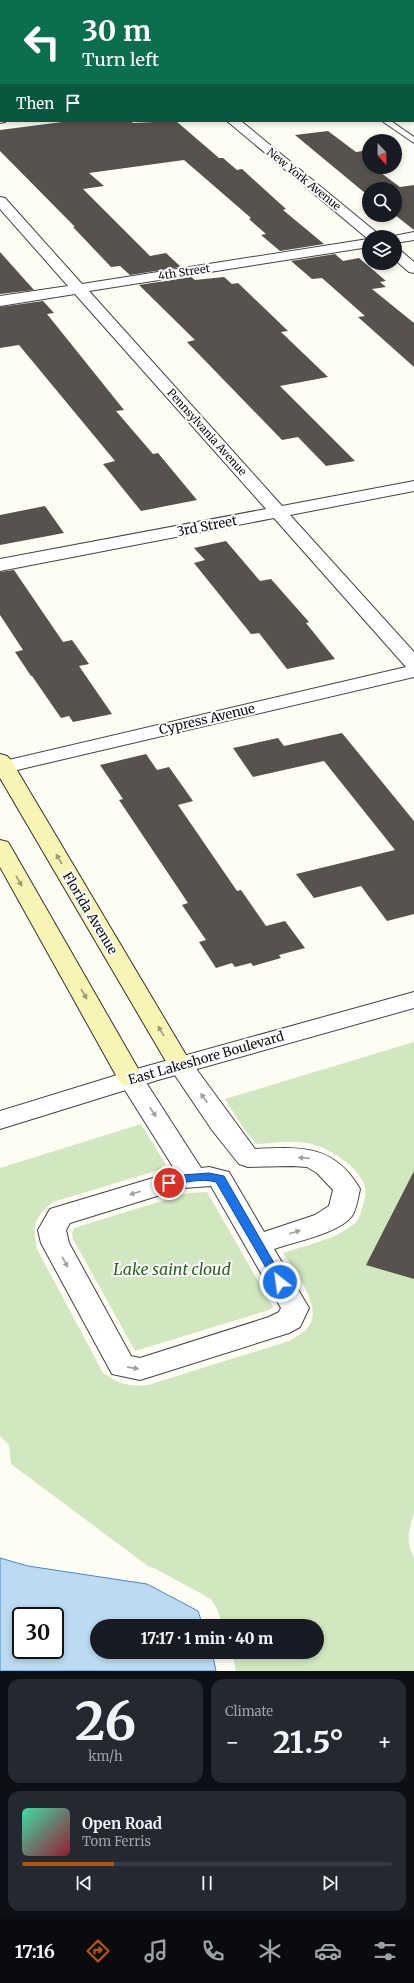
<!DOCTYPE html>
<meta charset="utf-8">
<style>
:root{--surface:#171b24;--page:#242831;--text:#f1f3f6;--muted:#9ea1a6;--line:#363941;--accent:#b45309}
body{margin:0;font-family:Merriweather,serif;background:var(--page);color:var(--text);height:100vh;display:flex;flex-direction:column;font-size:15px;white-space:nowrap}
*{box-sizing:border-box;margin:0}
p{font-size:13px;color:var(--muted)}
.icon{flex:none;width:22px;height:22px;fill:none;stroke:currentColor;stroke-width:2;stroke-linecap:round;stroke-linejoin:round}
.map{position:relative;height:1671px;overflow:hidden}
.sheet{display:flex;flex-direction:column;gap:8px;padding:8px;background:#0d0f14;flex:1}
.sheet>*{flex:none}
.guide{position:absolute;left:0px;top:0px;width:414px;height:122px;box-shadow:0 2px 6px #0003;background:#0b6e4f;color:#fff;overflow:hidden}
.needle{width:26px;rotate:158deg}
.tools{position:absolute;left:362px;top:134px;display:grid;gap:8px}
.tools a{display:grid;place-items:center;width:40px;height:40px;border-radius:50%;background:var(--surface);box-shadow:0 2px 6px #0003;font-size:20px}
.speed{position:absolute;left:12px;top:1607px;display:flex;gap:8px;font-size:20px;font-weight:700;text-align:center}
.speed>*{display:grid;place-content:center;width:52px;height:52px;border-radius:50%;background:var(--surface);box-shadow:0 2px 6px #0003;line-height:1}
.speed .limit{border:2px solid #111;border-radius:6px;background:#fff;color:#111}
.pin{position:absolute;display:grid;place-items:center;width:34px;height:34px;color:#fff;margin:-17px;border:2px solid #fff;border-radius:50%;box-shadow:0 1px 4px #0007}
.me{position:absolute;width:44px;margin:-22px;rotate:330deg;stroke-linejoin:round;filter:drop-shadow(0 0 3px #0008)}
.turn{display:flex;align-items:center;gap:14px;height:84px;padding:0 16px;font-size:18px}
.turn .icon{width:52px;height:52px;stroke-width:2.5}
.turn b{display:block;font-size:28px;line-height:34px}
.then{display:flex;align-items:center;height:38px;padding:0 16px;background:#0003;gap:8px;font-size:15px}
.big{font-size:30px;font-weight:800;line-height:1.1}
.sheet .widget{flex:1;display:flex;flex-direction:column;justify-content:center;gap:6px;min-width:0;padding:0 14px;border-radius:12px;background:var(--page)}
.sheet .dial{align-items:center;gap:0}
.dial b{font-size:52px;line-height:1}
.song{display:flex;align-items:center;gap:12px}
.cover{width:48px;height:48px;border-radius:6px;background:linear-gradient(135deg,hsl(160 70% 55%),hsl(350 70% 35%))}
.played{height:4px;border-radius:2px;background:linear-gradient(90deg,var(--accent) 25%,var(--line) 25%)}
.keys{display:flex;justify-content:space-around;direction:ltr}
.heat{display:flex;justify-content:space-between;align-items:center;font-size:22px;direction:ltr}
.sheet .tiles{flex:1;display:grid;gap:8px;grid-template-columns:1fr 1fr}
.widget:last-child{grid-column:span 2}
.trip{position:absolute;left:90px;top:1619px;width:234px;height:40px;border-radius:20px;background:var(--surface);box-shadow:0 2px 6px #0003;font-weight:800;line-height:40px;text-align:center}
.tabs{display:flex;height:64px;justify-content:space-around;align-items:center;background:#090b0e;color:var(--muted)}
.tabs .icon{width:28px;height:28px}
.tabs .on{color:var(--accent)}
.tabs b{font-size:18px;color:var(--text)}
.map>svg:first-child{display:block}
.green{fill:#d1e7bf}
.water{fill:#bcdaf2;stroke:#488ac3;fill-rule:evenodd}
.building{fill:#57524d}
.lines{fill:none;stroke-linecap:round;stroke-linejoin:round}
.service-casing{stroke:#434343;stroke-width:2}
.minor-casing{stroke:#434343;stroke-width:2}
.tertiary-casing{stroke:#434343;stroke-width:2}
.secondary-casing{stroke:#323232;stroke-width:2}
.service{fill:#fff;fill-rule:evenodd}
.minor{fill:#fff;fill-rule:evenodd}
.tertiary{fill:#fff;fill-rule:evenodd}
.secondary{fill:#f8f5b4;fill-rule:evenodd}
.oneway{fill:#9b9972}
.oneway2{fill:#9f9f9f}
.route{fill:#1a73e8;stroke:#114b97}
.labels{text-anchor:middle;dominant-baseline:central;stroke-width:4;stroke-linejoin:round;paint-order:stroke}
.far-street-label{font-size:11px;fill:#101010;stroke:#fff}
.street-label{font-size:13px;fill:#101010;stroke:#fff}
.near-park-label{font-size:16px;font-style:italic;fill:#2d6324;stroke:#fff}
</style>
<div class="map">
<svg width="414" height="1671" viewBox="0 0 414 1671">
<rect width="100%" height="100%" fill="#fefdf3"/>
<!-- green -->
<g class="green">
<path d="M414,1042V1512C409,1531 405,1539 414,1558V1671H236L232,1652H317V1626H223L216,1607L211,1599L156,1569L148,1566L11,1464L9,1445L0,1436V1168L141,1124L166,1165L161,1166L162,1169L53,1202C34,1216 32,1227 37,1249L103,1373C120,1384 128,1387 148,1385L289,1341C296,1337 304,1333 309,1326C323,1305 294,1271 283,1253C307,1245 334,1240 354,1224C360,1219 361,1212 363,1205C365,1198 367,1191 364,1184C357,1166 332,1150 315,1145C297,1139 275,1143 257,1144L246,1132L225,1099Z"/>
<path d="M207,1192L273,1307L269,1310L135,1351L73,1239L72,1233L74,1228L188,1193Z"/>
</g>
<!-- water -->
<path class="water" d="M0,1558L28,1566L147,1584L198,1611L203,1626H97V1652H212L216,1671H0ZM21,1616H55V1650H21Z"/>
<!-- building -->
<g class="building">
<path d="M70,121H131L133,123L176,121L219,158H223L237,170L242,169L286,209L283,210L324,244L280,251L261,235L266,234L249,219L251,218L184,160L89,173L104,186L83,189L150,256L166,253L181,267L130,275L120,266L111,267L73,227H75L0,151V130Z"/>
<path d="M328,131L356,152L369,150V167H373L400,187L414,185V230L395,215V189H369V195L365,193L295,135Z"/>
<path d="M0,252L34,290L0,294Z"/>
<path d="M335,254L343,261L359,258L386,281L380,282L386,287L372,289L414,323V367L358,317L365,316L322,278L312,279L291,261Z"/>
<path d="M191,277L195,280L224,277L232,284L238,283L288,331L281,332L328,377L280,386L355,461L326,466L298,437L282,440L187,342L195,340L139,285Z"/>
<path d="M43,301L54,313L47,314L124,410L116,411L153,454L158,453L197,500L141,511L103,464L115,461L19,345L0,348V307Z"/>
<path d="M45,506L64,533L0,545V515Z"/>
<path d="M226,541L260,581L271,579L309,622L306,623L335,659L287,669L259,633L251,634L194,563L205,560L194,548Z"/>
<path d="M14,570L63,642L72,640L89,664L79,666L112,714L73,722L69,716L61,718L32,676H31L15,652L23,650L0,615V572Z"/>
<path d="M342,733L414,821V914L387,921L361,886L314,898L296,874L395,850L324,761L253,777L233,748L278,738L284,746Z"/>
<path d="M146,754L157,770L169,767L193,801L178,805L237,891L241,890L266,926L285,921L305,948L279,955L281,958L253,966L251,963L235,967L232,963L216,968L199,942L206,940L182,905L188,903L119,800L123,799L100,765Z"/>
<path d="M414,1171V1279L366,1265Z"/>
</g>
<g class="lines">
<!-- service casing -->
<g class="service-casing">
<g id="service">
<rect x="216" y="0" width="7" height="1"/>
<rect x="0" y="43" width="1" height="5"/>
<path d="M382,121H391L414,137V143Z"/>
</g>
</g>
<!-- minor casing -->
<g class="minor-casing">
<g id="minor">
<path d="M81,0H93L94,1H82Z"/>
<path d="M244,0H263L243,1Z"/>
<path d="M349,0H361L362,1H350Z"/>
<rect x="0" y="28" width="1" height="6"/>
<rect x="413" y="35" width="1" height="6"/>
<rect x="413" y="61" width="1" height="8"/>
<path d="M0,115L1,121L5,122L0,123Z"/>
<path d="M227,121H241L382,237H369V247L89,291L282,506L414,481V491L290,515L414,652V677L0,774V762L406,667L274,518L0,571V559L266,509L75,294L0,306V296L68,286L0,209V197L5,198L82,284L368,239Z"/>
<path d="M414,232V240L395,243V237H389Z"/>
<path d="M395,249L400,250L414,262V273L409,272L395,260Z"/>
<path d="M180,1057L189,1059L255,1149C301,1147 334,1144 360,1189C358,1198 357,1208 352,1216C340,1233 294,1242 274,1249L309,1308L300,1327L289,1333L140,1380L112,1374L41,1243L38,1230L50,1209L173,1172L175,1170L118,1079L122,1073L131,1071L140,1073L201,1168L209,1167L229,1172L264,1232L315,1215L329,1206L333,1190L317,1173L307,1167L292,1166L248,1167L239,1164L212,1130L168,1065L171,1059ZM211,1186L281,1308L279,1312L269,1317L140,1358L131,1356L69,1243L66,1230L70,1223L183,1188Z"/>
</g>
</g>
<!-- tertiary casing -->
<g class="tertiary-casing">
<path id="tertiary" d="M414,992V1008L158,1080L0,1129V1111L140,1068Z"/>
</g>
<!-- secondary casing -->
<g class="secondary-casing">
<g id="secondary">
<path d="M0,754L7,756L11,760L192,1065L189,1071L180,1073L171,1071L168,1065L0,778Z"/>
<path d="M0,840L8,842L11,847L144,1079L140,1085L131,1087L122,1085L118,1079L0,867Z"/>
</g>
</g>
<!-- service -->
<use href="#service" class="service"/>
<!-- minor -->
<use href="#minor" class="minor"/>
<!-- tertiary -->
<use href="#tertiary" class="tertiary"/>
<!-- secondary -->
<use href="#secondary" class="secondary"/>
</g>
<!-- one-way arrows -->
<defs><path id="oneway-solid" d="M-6-.8H1V-3.2L6.5 0L1 3.2V.8H-6Z"/></defs>
<g class="oneway">
<use href="#oneway-solid" transform="translate(59 859) rotate(-121)"/>
<use href="#oneway-solid" transform="translate(19 881) rotate(60)"/>
<use href="#oneway-solid" transform="translate(84 994) rotate(60)"/>
<use href="#oneway-solid" transform="translate(161 1031) rotate(-121)"/>
</g>
<g class="oneway2">
<use href="#oneway-solid" transform="translate(204 1098) rotate(-126)"/>
<use href="#oneway-solid" transform="translate(153 1112) rotate(57)"/>
<use href="#oneway-solid" transform="translate(304 1158) rotate(-175)"/>
<use href="#oneway-solid" transform="translate(135 1193) rotate(163)"/>
<use href="#oneway-solid" transform="translate(295 1232) rotate(-18)"/>
<use href="#oneway-solid" transform="translate(65 1262) rotate(61)"/>
<use href="#oneway-solid" transform="translate(133 1368) rotate(8)"/>
</g>
<!-- route -->
<path class="route" d="M209,1173L224,1176L285,1282L284,1285H276L216,1182C201,1178 184,1182 169,1187L163,1183L165,1180L182,1175Z"/>
<g class="labels">
<!-- far-street labels -->
<g class="far-street-label">
<text transform="translate(304 179) rotate(39)">New York Avenue</text>
<text transform="translate(184 272) rotate(-9)">4th Street</text>
<text transform="translate(207 432) rotate(48)">Pennsylvania Avenue</text>
</g>
<!-- street labels -->
<g class="street-label">
<text transform="translate(207 526) rotate(-11)">3rd Street</text>
<text transform="translate(207 719) rotate(-13)">Cypress Avenue</text>
<text transform="translate(90 913) rotate(59)">Florida Avenue</text>
<text transform="translate(206 1058) rotate(-16)">East Lakeshore Boulevard</text>
</g>
<!-- near-park labels -->
<g class="near-park-label">
<text x="172" y="1269">Lake saint cloud</text>
</g>
</g>
</svg>
<div class="tools">
<a><svg class="needle" viewBox="-14 -14 28 28"><path d="M0-13l5 13h-10z" fill="#e53935"/><path d="M0 13l5-13h-10z" fill="#9ea1a6"/></svg></a>
<a><svg class="icon" aria-label="search" viewBox="0 0 24 24"><circle cx="10" cy="10" r="6"/><path d="M15 15l6 6"/></svg></a>
<a><svg class="icon" aria-label="layers" viewBox="0 0 24 24"><path d="M12 4l9 5-9 5-9-5zM3 14l9 5 9-5"/></svg></a>
</div>
<div class="speed"><div class="limit">30</div></div>
<div class="pin" style="left:169px;top:1183px;background:#d93025"><svg class="icon" aria-label="arrive" viewBox="0 0 24 24"><path d="M6 21V4h12l-3 4 3 4H6"/></svg></div>
<svg class="me" style="left:280px;top:1282px" viewBox="-20 -20 40 40"><circle r="17" fill="#1a73e8" stroke="#fff" stroke-width="3"/><path d="M0-11L8 9 0 5-8 9z" fill="#fff"/></svg>
<div class="trip">17:17 · 1 min · 40 m</div>
<div class="guide">
<div class="turn"><svg class="icon" aria-label="left" viewBox="0 0 24 24"><path d="M17 20v-9H6M10 6l-5 5 5 5"/></svg><div><b>30 m</b>Turn left</div></div>
<div class="then">Then<svg class="icon" aria-label="arrive" viewBox="0 0 24 24"><path d="M6 21V4h12l-3 4 3 4H6"/></svg></div>
</div>
</div>
<section class="sheet">
<div class="tiles">
<div class="widget dial"><b>26</b><p>km/h</p></div>
<div class="widget"><p>Climate</p>
<div class="heat"><a>−</a><b class="big">21.5°</b><a>+</a></div>
</div>
<div class="widget">
<div class="song"><i class="cover"></i><div><b>Open Road</b><p>Tom Ferris</p></div></div>
<div class="played"></div>
<div class="keys"><svg class="icon" aria-label="previous" viewBox="0 0 24 24"><path d="M18 5L8 12l10 7zM5 5v14"/></svg><svg class="icon" aria-label="pause" viewBox="0 0 24 24"><path d="M8 5v14M16 5v14"/></svg><svg class="icon" aria-label="next" viewBox="0 0 24 24"><path d="M6 5l10 7-10 7zM19 5v14"/></svg></div>
</div>
</div>
</section>
<nav class="tabs">
<b>17:16</b>
<svg class="icon on" aria-label="directions" viewBox="0 0 24 24"><path d="M12 3l9 9-9 9-9-9zM9 14v-3h6M13 9l2 2-2 2"/></svg>
<svg class="icon" aria-label="music" viewBox="0 0 24 24"><path d="M9 18V5l10-2v13"/><circle cx="6" cy="18" r="3"/><circle cx="16" cy="16" r="3"/></svg>
<svg class="icon" aria-label="phone" viewBox="0 0 24 24"><path d="M5 4h4l2 5-3 2q2 4 5 5l2-3 5 2v4C11 20 4 13 5 4z"/></svg>
<svg class="icon" aria-label="climate" viewBox="0 0 24 24"><path d="M12 3v18M4 7l16 10M4 17L20 7"/></svg>
<svg class="icon" aria-label="car" viewBox="0 0 24 24"><path d="M5 17H2v-5l4-1 3-4h7l3 4 3 1v5h-3M9 17h6M6 11h13"/><circle cx="7" cy="17" r="2"/><circle cx="17" cy="17" r="2"/></svg>
<svg class="icon" aria-label="filters" viewBox="0 0 24 24"><path d="M4 7h16M4 17h16"/><circle cx="9" cy="7" r="2"/><circle cx="15" cy="17" r="2"/></svg>
</nav>
